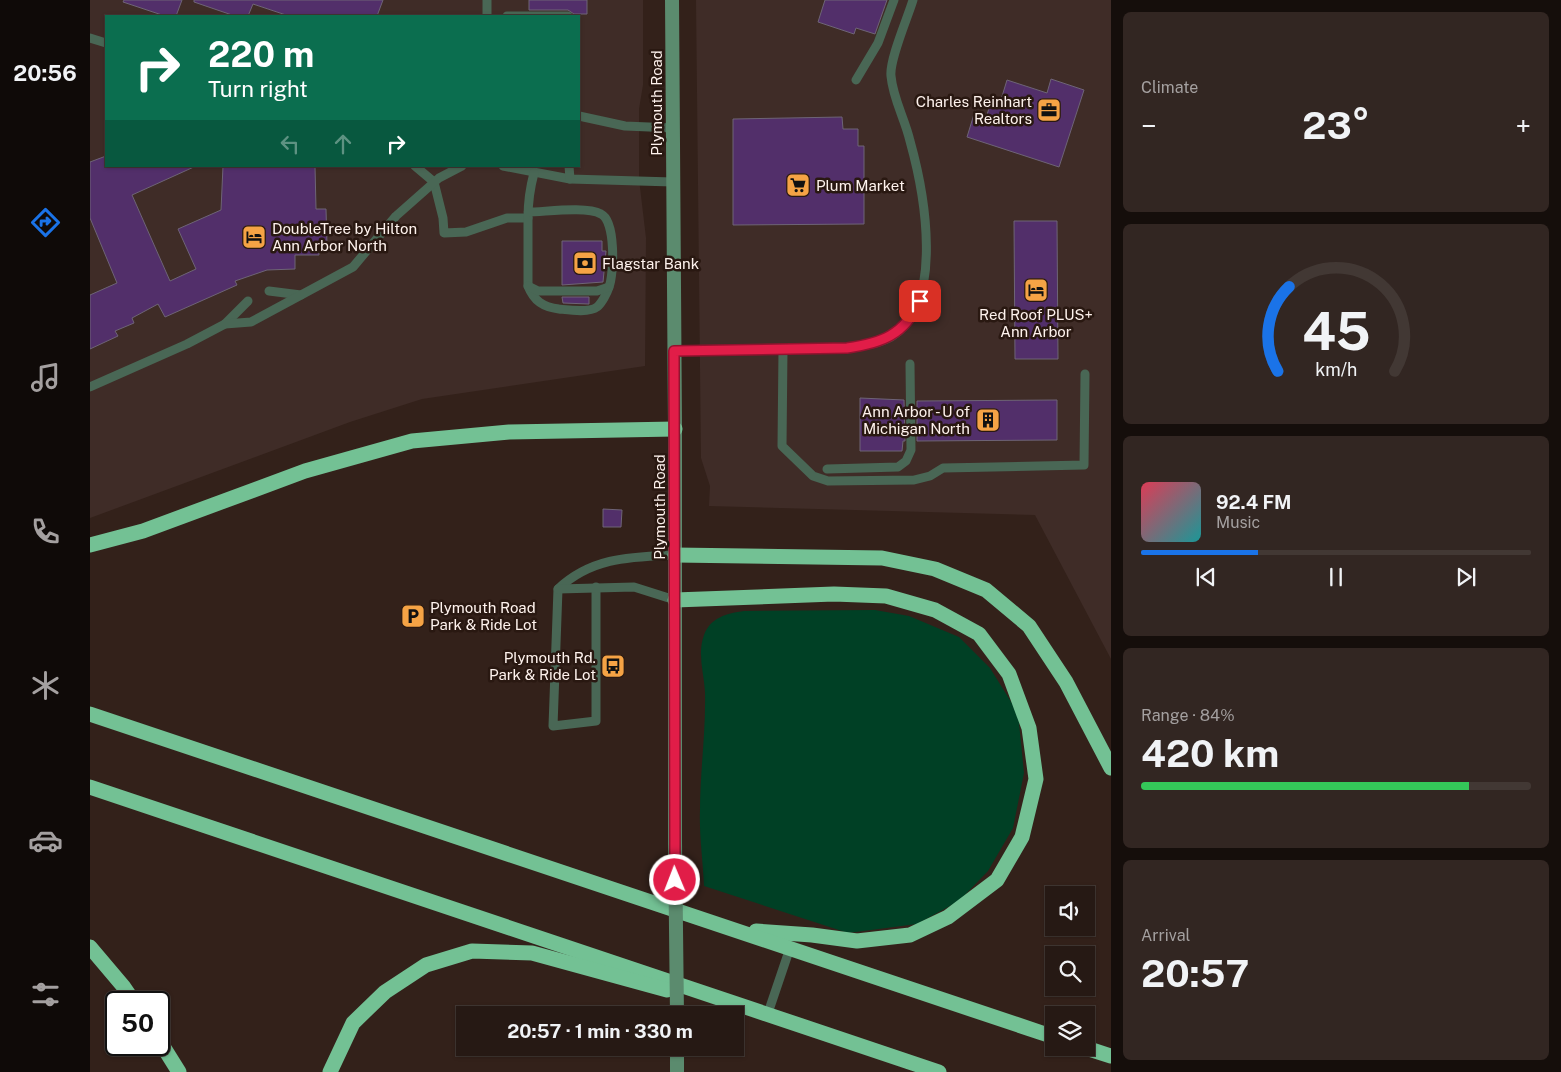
<!DOCTYPE html>
<meta charset="utf-8">
<style>
:root{--surface:#261914;--page:#322622;--text:#f1f3f6;--muted:#a4a0a0;--line:#423834;--accent:#1a73e8}
body{margin:0;font-family:"Public Sans",sans-serif;background:var(--page);color:var(--text);height:100vh;display:flex;flex-direction:column;font-size:19px;white-space:nowrap}
*{box-sizing:border-box;margin:0}
p{font-size:16px;color:var(--muted)}
.icon{flex:none;width:28px;height:28px;fill:none;stroke:currentColor;stroke-width:2;stroke-linecap:round;stroke-linejoin:round}
.map{position:relative;flex:1;overflow:hidden}
.sheet{display:flex;flex-direction:column;gap:12px;padding:12px;background:#150e0b;width:450px}
.sheet>*{flex:none}
.guide{position:absolute;left:15px;top:15px;width:475px;height:152px;border-radius:0px;box-shadow:0 1px 4px #0004,0 0 0 1px var(--line);background:#0b6e4f;color:#fff;overflow:hidden}
.controls{position:absolute;left:955px;top:886px;display:grid;gap:10px}
.controls a{display:grid;place-items:center;width:50px;height:50px;border-radius:0px;background:var(--surface);box-shadow:0 1px 4px #0004,0 0 0 1px var(--line);font-size:25px}
.speed{position:absolute;left:15px;top:991px;display:flex;gap:10px;font-size:25px;font-weight:700;text-align:center}
.speed>*{display:grid;place-content:center;width:65px;height:65px;border-radius:50%;background:var(--surface);box-shadow:0 1px 4px #0004,0 0 0 1px var(--line);line-height:1}
.speed .limit{border:2px solid #111;border-radius:8px;background:#fff;color:#111}
.pin{position:absolute;display:grid;place-items:center;width:42px;height:42px;color:#fff;margin:-21px;border-radius:10px;box-shadow:0 2px 8px #0006}
.me{position:absolute;width:55px;margin:-28px;rotate:359deg;stroke-linejoin:round;filter:drop-shadow(0 0 4px #0008)}
.turn{display:flex;align-items:center;gap:18px;height:105px;padding:0 20px;font-size:22px}
.turn .icon{width:65px;height:65px;stroke-width:2.5}
.turn b{display:block;font-size:35px;line-height:42px}
.lanes{display:flex;align-items:center;height:48px;padding:0 20px;background:#0003;justify-content:center;gap:25px;direction:ltr}
.lanes .off{opacity:.35}
.big{font-size:38px;font-weight:700;line-height:1.1}
.sheet .widget{flex:1;display:flex;flex-direction:column;justify-content:center;gap:8px;min-width:0;padding:0 18px;border-radius:8px;background:var(--page)}
.sheet .dial{align-items:center;gap:0}
.dial svg{height:130px;overflow:visible;fill:none;stroke:var(--line);stroke-width:7;stroke-linecap:round;text-anchor:middle}
.dial text{fill:var(--text);stroke:none}
.song{display:flex;align-items:center;gap:15px}
.cover{width:60px;height:60px;border-radius:8px;background:linear-gradient(135deg,hsl(350 70% 55%),hsl(180 70% 35%))}
.played{height:5px;border-radius:2px;background:linear-gradient(90deg,var(--accent) 30%,var(--line) 30%)}
.keys{display:flex;justify-content:space-around;direction:ltr}
.heat{display:flex;justify-content:space-between;align-items:center;font-size:28px;direction:ltr}
.charge{height:8px;border-radius:4px;background:linear-gradient(90deg,#34c759 84%,var(--line) 0)}
.trip{position:absolute;left:366px;top:1006px;width:288px;height:50px;border-radius:0px;background:var(--surface);box-shadow:0 1px 4px #0004,0 0 0 1px var(--line);font-weight:700;line-height:50px;text-align:center}
main{display:flex;flex:1;min-height:0}
.tab-bar{display:flex;flex-direction:column;width:90px;justify-content:space-around;align-items:center;background:#0f0a08;color:var(--muted)}
.tab-bar .icon{width:35px;height:35px}
.tab-bar .selected{color:var(--accent)}
.tab-bar b{font-size:22px;color:var(--text)}
.map>svg:first-child{display:block}
.commercial{fill:#3f2c27;fill-rule:evenodd}
.green{fill:#004025}
.building{fill:#522f6a;stroke:#6e6476}
.lines{fill:none;stroke-linecap:round;stroke-linejoin:round}
.service{stroke:#496755;stroke-width:9}
.secondary{stroke:#5b8b6e;stroke-width:14}
.motorway{stroke:#73c194;stroke-width:15}
.secondary-bridge{stroke:#5b8b6e;stroke-width:14}
.route-casing{stroke:#92132f;stroke-width:12}
.route{stroke:#e11d48;stroke-width:9}
.labels{text-anchor:middle;dominant-baseline:central;stroke-width:5;stroke-linejoin:round;paint-order:stroke}
.poi-label{font-size:15px;fill:#fef2ed;stroke:#291811;text-anchor:start}
.street-label{font-size:15px;fill:#fef2ed;stroke:#291811}
</style>
<main>
<nav class="tab-bar">
<b>20:56</b>
<svg class="icon selected" aria-label="directions" viewBox="0 0 24 24"><path d="M12 3l9 9-9 9-9-9zM9 14v-3h6M13 9l2 2-2 2"/></svg>
<svg class="icon" aria-label="music" viewBox="0 0 24 24"><path d="M9 18V5l10-2v13"/><circle cx="6" cy="18" r="3"/><circle cx="16" cy="16" r="3"/></svg>
<svg class="icon" aria-label="phone" viewBox="0 0 24 24"><path d="M5 4h4l2 5-3 2q2 4 5 5l2-3 5 2v4C11 20 4 13 5 4z"/></svg>
<svg class="icon" aria-label="climate" viewBox="0 0 24 24"><path d="M12 3v18M4 7l16 10M4 17L20 7"/></svg>
<svg class="icon" aria-label="car" viewBox="0 0 24 24"><path d="M5 17H2v-5l4-1 3-4h7l3 4 3 1v5h-3M9 17h6M6 11h13"/><circle cx="7" cy="17" r="2"/><circle cx="17" cy="17" r="2"/></svg>
<svg class="icon" aria-label="filters" viewBox="0 0 24 24"><path d="M4 7h16M4 17h16"/><circle cx="9" cy="7" r="2"/><circle cx="15" cy="17" r="2"/></svg>
</nav>
<div class="map">
<svg width="1021" height="1072" viewBox="0 0 1021 1072">
<rect width="100%" height="100%" fill="#33211a"/>
<!-- commercial -->
<g class="commercial">
<path d="M0,0H553V85L549,109V179L556,238L555,366L332,399L260,422L0,518ZM16,16H489V166H16Z"/>
<path d="M606,0H1021V659L945,515L619,506L620,486L611,458Z"/>
</g>
<!-- green -->
<path class="green" d="M785,610L819,616L869,637L900,668L928,713L934,773L923,828L898,871L869,901L827,924L758,933L614,886C613,861 609,835 610,810C610,771 616,732 615,692C614,673 607,654 614,635C620,618 637,613 654,611Z"/>
<!-- building -->
<g class="building">
<path d="M34,0H92L86,16H75L33,2Z"/>
<path d="M104,0H293L287,16H199L163,4L158,16H145L104,2Z"/>
<path d="M439,0H497V14H484L478,10H439Z"/>
<path d="M735,0H797L785,34L766,28L764,34L728,22Z"/>
<path d="M961,79L994,90L969,167L877,137L885,111L897,115L901,101L910,103L917,80L957,93Z"/>
<path d="M752,117L753,129H768V146H774V224L643,225V119Z"/>
<path d="M16,156V166H106L42,195L80,281L106,269L88,229L131,210L133,166H225L226,209H236L237,245H228L229,255H205V269L177,270L145,281L147,285L75,317L68,304L42,318L44,323L25,331L28,336L0,349V295L27,283L0,218V162Z"/>
<path d="M924,221H967L968,359H925Z"/>
<path d="M472,241H512V251H516L513,282L472,285Z"/>
<path d="M472,297H499V304L473,303Z"/>
<path d="M770,398L814,400L815,441H813L812,451H770Z"/>
<path d="M967,400V440L827,441V401Z"/>
<path d="M513,509L532,510L531,527H513Z"/>
</g>
<g class="lines">
<!-- service -->
<g class="service">
<path d="M397,0V16"/>
<path d="M417,16H478"/>
<path d="M0,38L16,43"/>
<path d="M766,80L788,43L804,0"/>
<path d="M489,116L535,126L583,128"/>
<path d="M325,166L344,182L353,218L354,233L376,232L417,218H438"/>
<path d="M413,166L480,179L583,182"/>
<path d="M479,166L480,179"/>
<path d="M438,212C455,212 496,206 511,214C526,221 524,274 519,287C517,293 512,303 507,307C499,313 479,310 469,309C453,307 444,301 438,286V218C438,203 440,188 444,173"/>
<path d="M438,286L448,291H507L519,287"/>
<path d="M179,291L211,295"/>
<path d="M135,324L158,301"/>
<path d="M693,349L692,446L723,476L738,481L824,480L840,476L853,468L994,465L995,374"/>
<path d="M584,351L757,348C772,346 788,344 801,337C856,305 834,191 820,141C815,119 803,99 801,76C799,60 818,17 823,0"/>
<path d="M0,387L97,344L135,324L161,322L263,267L306,216L349,178L372,166"/>
<path d="M737,469L808,467L816,461L821,450L820,364"/>
<path d="M506,587V721L463,726L468,589C502,557 541,557 585,555"/>
<path d="M468,589L544,587L585,600"/>
<path d="M677,1016L700,948"/>
</g>
<!-- secondary -->
<g class="secondary">
<path d="M582,0L585,429V842"/>
<path d="M587,1072V1048"/>
</g>
<!-- motorway -->
<g class="motorway">
<path d="M0,545L53,531L215,471L322,441L419,432L585,429"/>
<path d="M585,555L792,558L845,569L896,590L939,626L976,682L1021,768"/>
<path d="M585,600L744,594L796,596L845,610L889,634L919,674L939,728L946,779L932,837L907,880L858,917L820,935L767,941L722,935L666,931"/>
<path d="M0,714L964,1037"/>
<path d="M0,787L849,1072"/>
<path d="M0,947L33,986L44,1002"/>
<path d="M69,1040L89,1072"/>
<path d="M996,1048L1021,1056"/>
<path d="M240,1072L263,1023L295,992L336,965L382,951L442,953L577,990"/>
</g>
<!-- secondary-bridge -->
<path class="secondary-bridge" d="M585,842L587,1015"/>
</g>
<g class="lines">
<!-- route casing -->
<g class="route-casing">
<path id="route" d="M585,880L584,351L757,348C792,343 814,335 830,301"/>
</g>
<!-- route -->
<use href="#route" class="route"/>
</g>
<!-- icons -->
<defs>
<g id="office-square" transform="scale(1.25)"><rect x="-9" y="-9" width="18" height="18" rx="4" fill="#f5a345" stroke="#291811"/><path d="M-6-3h4V-5.5h4V-3h4V5H-6ZM-1-4.5V-3h2v-1.5ZM-6 0V1H6V0Z" fill="#111"/></g>
<g id="supermarket-square" transform="scale(1.25)"><rect x="-9" y="-9" width="18" height="18" rx="4" fill="#f5a345" stroke="#291811"/><path d="M-6-5.5h2.5l.6 2H6L4.5 2H-2.5L-4.4-4H-6ZM-1.5 3.2a1.3 1.3 0 1 0 .1 0ZM3 3.2a1.3 1.3 0 1 0 .1 0Z" fill="#111"/></g>
<g id="hotel-square" transform="scale(1.25)"><rect x="-9" y="-9" width="18" height="18" rx="4" fill="#f5a345" stroke="#291811"/><path d="M-6-4.5h1.5V1H6V5H4.5V3h-9V5H-6ZM-4 0a1.8 1.8 0 1 1 3.6 0ZM.5 0V-2.5h3Q6-2.5 6 0Z" fill="#111"/></g>
<g id="bank-square" transform="scale(1.25)"><rect x="-9" y="-9" width="18" height="18" rx="4" fill="#f5a345" stroke="#291811"/><path d="M-6-4H6V4H-6ZM0-2.3a2.3 2.3 0 1 0 0 4.6a2.3 2.3 0 1 0 0-4.6Z" fill="#111"/></g>
<g id="building-square" transform="scale(1.25)"><rect x="-9" y="-9" width="18" height="18" rx="4" fill="#f5a345" stroke="#291811"/><path d="M-4-6H4V6H1V3H-1V6H-4ZM-2.5-4.3h1.7v1.8h-1.7ZM.8-4.3h1.7v1.8H.8ZM-2.5-1h1.7V.8h-1.7ZM.8-1h1.7V.8H.8Z" fill="#111"/></g>
<g id="parking-square" transform="scale(1.25)"><rect x="-9" y="-9" width="18" height="18" rx="4" fill="#f5a345" stroke="#291811"/><path d="M-3.5-5.5H1a3.5 3.5 0 0 1 0 7H-1V5.5H-3.5ZM-1-3.4V-.6H.8a1.4 1.4 0 0 0 0-2.8Z" fill="#111"/></g>
<g id="bus-square" transform="scale(1.25)"><rect x="-9" y="-9" width="18" height="18" rx="4" fill="#f5a345" stroke="#291811"/><path d="M-5-6H5V4H4V6H2V4H-2V6H-4V4H-5ZM-3.5-4V0h7V-4ZM-3.5 1.2v1.5H-2V1.2ZM2 1.2v1.5H3.5V1.2Z" fill="#111"/></g>
</defs>
<g fill-rule="evenodd">
<use href="#office-square" x="959" y="110"/>
<use href="#supermarket-square" x="708" y="185"/>
<use href="#hotel-square" x="164" y="237"/>
<use href="#bank-square" x="495" y="263"/>
<use href="#hotel-square" x="946" y="290"/>
<use href="#building-square" x="898" y="420"/>
<use href="#parking-square" x="323" y="616"/>
<use href="#bus-square" x="523" y="666"/>
</g>
<g class="labels">
<!-- poi labels -->
<g class="poi-label">
<text x="942" y="101" text-anchor="end">Charles Reinhart<tspan x="942" dy="17">Realtors</tspan></text>
<text x="726" y="185">Plum Market</text>
<text x="182" y="228">DoubleTree by Hilton<tspan x="182" dy="17">Ann Arbor North</tspan></text>
<text x="512" y="263">Flagstar Bank</text>
<text x="946" y="314" text-anchor="middle">Red Roof PLUS+<tspan x="946" dy="17">Ann Arbor</tspan></text>
<text x="880" y="411" text-anchor="end">Ann Arbor - U of<tspan x="880" dy="17">Michigan North</tspan></text>
<text x="340" y="607">Plymouth Road<tspan x="340" dy="17">Park &amp; Ride Lot</tspan></text>
<text x="506" y="657" text-anchor="end">Plymouth Rd.<tspan x="506" dy="17">Park &amp; Ride Lot</tspan></text>
</g>
<!-- street labels -->
<g class="street-label">
<text transform="translate(566 103) rotate(-90)">Plymouth Road</text>
<text transform="translate(569 507) rotate(-90)">Plymouth Road</text>
</g>
</g>
</svg>
<div class="controls">
<a><svg class="icon" aria-label="sound" viewBox="0 0 24 24"><path d="M4 9h4l5-4v14l-5-4H4zM17 9q2 3 0 6"/></svg></a>
<a><svg class="icon" aria-label="search" viewBox="0 0 24 24"><circle cx="10" cy="10" r="6"/><path d="M15 15l6 6"/></svg></a>
<a><svg class="icon" aria-label="layers" viewBox="0 0 24 24"><path d="M12 4l9 5-9 5-9-5zM3 14l9 5 9-5"/></svg></a>
</div>
<div class="speed"><div class="limit">50</div></div>
<div class="pin" style="left:830px;top:301px;background:#d93025"><svg class="icon" aria-label="arrive" viewBox="0 0 24 24"><path d="M6 21V4h12l-3 4 3 4H6"/></svg></div>
<svg class="me" style="left:585px;top:880px" viewBox="-20 -20 40 40"><circle r="17" fill="#e11d48" stroke="#fff" stroke-width="3"/><path d="M0-11L8 9 0 5-8 9z" fill="#fff"/></svg>
<div class="trip">20:57 · 1 min · 330 m</div>
<div class="guide">
<div class="turn"><svg class="icon" aria-label="right" viewBox="0 0 24 24"><path d="M7 20v-9h11M14 6l5 5-5 5"/></svg><div><b>220 m</b>Turn right</div></div>
<div class="lanes"><svg class="icon off" aria-label="left" viewBox="0 0 24 24"><path d="M17 20v-9H6M10 6l-5 5 5 5"/></svg><svg class="icon off" aria-label="ahead" viewBox="0 0 24 24"><path d="M12 20V5M6 11l6-6 6 6"/></svg><svg class="icon" aria-label="right" viewBox="0 0 24 24"><path d="M7 20v-9h11M14 6l5 5-5 5"/></svg></div>
</div>
</div>
<section class="sheet">
<div class="widget"><p>Climate</p>
<div class="heat"><a>−</a><b class="big">23°</b><a>+</a></div>
</div>
<div class="widget dial"><svg viewBox="0 0 100 80">
<path d="M14 69A42 42 0 1 1 86 69"/>
<path d="M14 69A42 42 0 0 1 21 17" stroke="#1a73e8"/>
<text x="50" y="56" font-size="32" font-weight="700">45</text>
<text x="50" y="72" font-size="11">km/h</text>
</svg></div>
<div class="widget">
<div class="song"><i class="cover"></i><div><b>92.4 FM</b><p>Music</p></div></div>
<div class="played"></div>
<div class="keys"><svg class="icon" aria-label="previous" viewBox="0 0 24 24"><path d="M18 5L8 12l10 7zM5 5v14"/></svg><svg class="icon" aria-label="pause" viewBox="0 0 24 24"><path d="M8 5v14M16 5v14"/></svg><svg class="icon" aria-label="next" viewBox="0 0 24 24"><path d="M6 5l10 7-10 7zM19 5v14"/></svg></div>
</div>
<div class="widget"><p>Range · 84%</p><b class="big">420 km</b><div class="charge"></div></div>
<div class="widget"><p>Arrival</p><b class="big">20:57</b></div>
</section>
</main>
